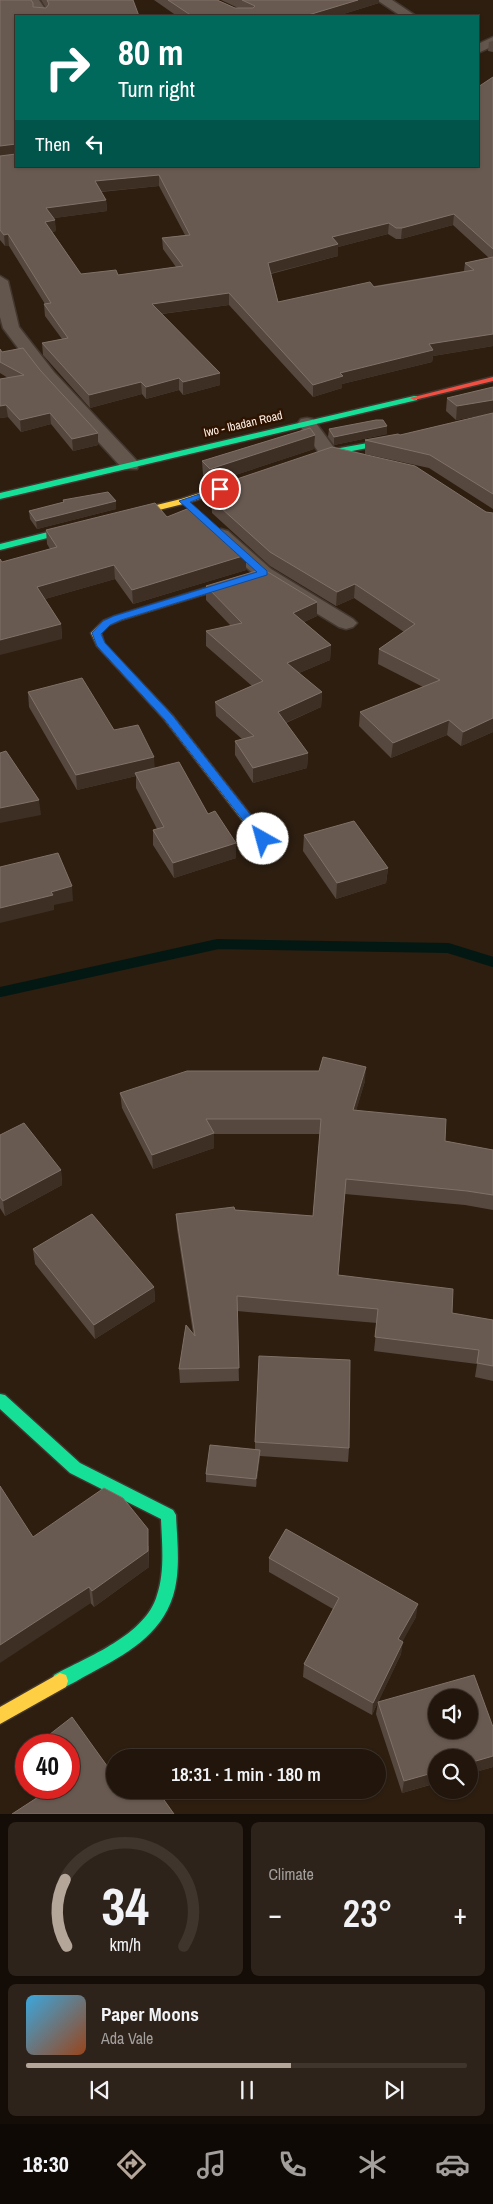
<!DOCTYPE html>
<meta charset="utf-8">
<style>
:root{--surface:#22160c;--page:#2e231a;--text:#f1f3f6;--muted:#a29f9d;--line:#3f352d;--accent:#b5a69a}
body{margin:0;font-family:"Archivo Narrow",sans-serif;background:var(--page);color:var(--text);height:100vh;display:flex;flex-direction:column;font-size:19px;white-space:nowrap}
*{box-sizing:border-box;margin:0}
p{font-size:16px;color:var(--muted)}
.icon{flex:none;width:28px;height:28px;fill:none;stroke:currentColor;stroke-width:2;stroke-linecap:round;stroke-linejoin:round}
.map{position:relative;height:1814px;overflow:hidden}
.drawer{display:flex;flex-direction:column;gap:8px;padding:8px;background:#130c07;flex:1}
.drawer>*{flex:none}
.hud{position:absolute;left:15px;top:15px;width:464px;height:152px;border-radius:0px;box-shadow:0 1px 4px #0004,0 0 0 1px var(--line);background:#00695c;color:#fff;overflow:hidden}
.controls{position:absolute;left:428px;top:1689px;display:grid;gap:10px}
.controls a{display:grid;place-items:center;width:50px;height:50px;border-radius:50%;background:var(--surface);box-shadow:0 1px 4px #0004,0 0 0 1px var(--line);font-size:25px}
.speed{position:absolute;left:15px;top:1734px;display:flex;gap:10px;font-size:25px;font-weight:700;text-align:center}
.speed>*{display:grid;place-content:center;width:65px;height:65px;border-radius:50%;background:var(--surface);box-shadow:0 1px 4px #0004,0 0 0 1px var(--line);line-height:1}
.speed .limit{border:8px solid #d22;background:#fff;color:#111}
.pin{position:absolute;display:grid;place-items:center;width:42px;height:42px;color:#fff;margin:-21px;border:2px solid #fff;border-radius:50%;box-shadow:0 1px 5px #0007}
.me{position:absolute;width:55px;margin:-28px;rotate:322deg;stroke-linejoin:round;filter:drop-shadow(0 0 4px #0008)}
.turn{display:flex;align-items:center;gap:18px;height:105px;padding:0 20px;font-size:22px}
.turn .icon{width:65px;height:65px;stroke-width:2.5}
.turn b{display:block;font-size:35px;line-height:42px}
.then{display:flex;align-items:center;height:48px;padding:0 20px;background:#0003;gap:10px;font-size:19px}
.big{font-size:38px;font-weight:600;line-height:1.1}
.drawer .widget{flex:1;display:flex;flex-direction:column;justify-content:center;gap:8px;min-width:0;padding:0 18px;border-radius:8px;background:var(--page)}
.drawer .dial{align-items:center;gap:0}
.dial svg{height:130px;overflow:visible;fill:none;stroke:var(--line);stroke-width:7;stroke-linecap:round;text-anchor:middle}
.dial text{fill:var(--text);stroke:none}
.song{display:flex;align-items:center;gap:15px}
.cover{width:60px;height:60px;border-radius:8px;background:linear-gradient(135deg,hsl(200 70% 55%),hsl(20 70% 35%))}
.played{height:5px;border-radius:2px;background:linear-gradient(90deg,var(--accent) 60%,var(--line) 60%)}
.keys{display:flex;justify-content:space-around;direction:ltr}
.heat{display:flex;justify-content:space-between;align-items:center;font-size:28px;direction:ltr}
.drawer .tiles{flex:1;display:grid;gap:8px;grid-template-columns:1fr 1fr}
.widget:last-child{grid-column:span 2}
.trip{position:absolute;left:106px;top:1749px;width:280px;height:50px;border-radius:25px;background:var(--surface);box-shadow:0 1px 4px #0004,0 0 0 1px var(--line);font-weight:600;line-height:50px;text-align:center}
.dock{display:flex;height:80px;justify-content:space-around;align-items:center;background:#0e0905;color:var(--muted)}
.dock .icon{width:35px;height:35px}
.dock .selected{color:var(--accent)}
.dock b{font-size:22px;color:var(--text)}
.map>svg:first-child{display:block}
.lines{fill:none;stroke-linecap:round;stroke-linejoin:round}
.stream{stroke:#041813;stroke-width:10}
.street-casing{stroke:#43372f;stroke-width:3}
.fast-casing{stroke:#43372f;stroke-width:3}
.slow-casing{stroke:#43372f;stroke-width:3}
.jam-casing{stroke:#43372f;stroke-width:3}
.street{fill:#63564c;fill-rule:evenodd}
.fast{fill:#16e098;fill-rule:evenodd}
.slow{fill:#ffcf43;fill-rule:evenodd}
.jam{fill:#f24e42;fill-rule:evenodd}
.wall{fill:#57483f;fill-rule:evenodd}
.shaded-wall{fill:#3e2f25}
.building{fill:#695a51;stroke:#807168;fill-rule:evenodd}
.route{fill:#1a73e8;stroke:#114b97}
.labels{text-anchor:middle;dominant-baseline:central;stroke-width:5;stroke-linejoin:round;paint-order:stroke}
.far-street-label{font-size:12px;fill:#feefe4;stroke:#2e1400}
</style>
<div class="map">
<svg width="493" height="1814" viewBox="0 0 493 1814">
<rect width="100%" height="100%" fill="#2d1e10"/>
<g class="lines">
<!-- stream -->
<path class="stream" d="M0,992L218,944L448,948L493,962"/>
<!-- street casing -->
<g class="street-casing">
<g id="street">
<path d="M27,0H39L48,13L47,16H35L36,13Z"/>
<path d="M377,0H392L416,16H401Z"/>
<path d="M493,37V46L478,53V44Z"/>
<path d="M0,276L8,281L19,327L54,372L137,461L139,465L137,469H123L42,380L3,328L0,317Z"/>
<path d="M307,418L313,419L335,449L363,455L365,459L363,463L356,465L322,457L298,423L301,419Z"/>
<path d="M221,529L228,531L271,569L353,619L357,623L353,627L346,629L339,627L257,577L214,539L211,535L214,531Z"/>
</g>
</g>
<!-- fast casing -->
<g class="fast-casing">
<g id="fast">
<path d="M414,396H417V400L0,499V493Z"/>
<path d="M401,437L405,439L404,441L331,455L309,463L305,460L329,450Z"/>
<path d="M84,523L87,524V528L0,550V544Z"/>
<path d="M0,1394L5,1395L80,1463L173,1510L176,1515C177,1541 181,1570 173,1596C161,1635 125,1655 91,1673C81,1678 71,1685 60,1689L54,1687L52,1681L54,1675C87,1657 146,1635 157,1595C165,1571 162,1544 161,1519L70,1473L0,1409Z"/>
</g>
</g>
<!-- slow casing -->
<g class="slow-casing">
<g id="slow">
<path d="M261,473L265,476L264,478L187,503L123,519L119,516L120,514L181,499Z"/>
<path d="M241,577L246,580L244,582L121,620L109,625L101,633L104,643L172,715L267,836L268,839L263,843L259,842L164,719L97,646L91,633L103,621L115,616Z"/>
<path d="M60,1673L66,1675L68,1681L66,1687L0,1724V1707Z"/>
</g>
</g>
<!-- jam casing -->
<g class="jam-casing">
<path id="jam" d="M493,377V381L414,400L410,398Z"/>
</g>
<!-- street -->
<use href="#street" class="street"/>
<!-- fast -->
<use href="#fast" class="fast"/>
<!-- slow -->
<use href="#slow" class="slow"/>
<!-- jam -->
<use href="#jam" class="jam"/>
</g>
<!-- wall -->
<g class="wall">
<path d="M0,0L33,7L46,8L41,0H133L16,16V166H478L493,77V346L433,356L432,362L342,384V388L313,397L229,305L162,314L220,385L183,395L179,390L146,399L142,394L90,408L43,355L42,343L62,339L45,316L44,304H45L9,246H5L0,240ZM159,186L185,235L162,238L163,249L176,267L118,275L81,274L52,232L56,231L54,218L107,211L106,200L101,192ZM453,225L489,258L465,263L464,271L278,302L271,274L338,256V247L388,234L396,239H401Z"/>
<path d="M154,0H217L235,8H238L221,0H379V3L337,16H177Z"/>
<path d="M493,41V52L488,51L489,42Z"/>
<path d="M0,349L2,352L40,370L98,433V445L73,451L51,424L21,432L8,417L0,418V379L8,378L0,373Z"/>
<path d="M493,387V413L456,420L446,411L447,398Z"/>
<path d="M493,413V509L429,468L365,454V440L400,435Z"/>
<path d="M329,429L387,434L334,445L328,437Z"/>
<path d="M314,449L211,483L203,475L202,461Z"/>
<path d="M225,483L486,512L493,513V732L461,746L447,735L391,758L359,726L360,712L423,687L378,664L379,649L404,632L354,598L336,606L270,566L212,513L211,499L225,494Z"/>
<path d="M63,500L116,501V509L37,529L30,519L29,511L63,503Z"/>
<path d="M167,517L246,570L133,604L115,579L45,599L61,624L62,639L2,562L50,549L47,544L46,530Z"/>
<path d="M206,586L317,616L304,622L331,645L330,660L299,673L322,692L321,707L286,723L308,753L307,768L253,783L235,755V741L242,739L216,716L215,702L252,686L206,646V631L231,626L206,600Z"/>
<path d="M28,692L114,730L155,768L208,814L236,858L174,878L153,845V830L157,829L136,788V776L77,790L29,707Z"/>
<path d="M304,835L388,868L386,883L336,899L303,851Z"/>
<path d="M365,1081L356,1110L445,1141L493,1150V1210L465,1205L345,1194L338,1275L452,1313L493,1320V1381L475,1377L477,1364L374,1351L377,1323L237,1311L239,1381L180,1383L179,1369L193,1333L177,1229L176,1214L235,1210L313,1216L320,1134H214V1148L153,1169L122,1108L120,1093Z"/>
<path d="M0,1135L61,1170L62,1185L5,1216L0,1208Z"/>
<path d="M33,1249L154,1287L155,1301L95,1339L35,1264Z"/>
<path d="M255,1442L349,1448L348,1462L260,1456L256,1487L206,1482V1474L255,1449Z"/>
<path d="M33,1537L149,1546V1567L94,1607Z"/>
<path d="M269,1558L416,1617L402,1641L401,1654L378,1702L493,1727V1767L402,1793L376,1714L378,1702L372,1715L303,1677L304,1664L333,1609L269,1572Z"/>
</g>
<!-- shaded-wall -->
<g class="shaded-wall">
<path d="M358,0H379V3L337,16H305Z"/>
<path d="M16,144V155L0,157V146Z"/>
<path d="M159,175V186L96,192L95,181Z"/>
<path d="M106,200L107,211L47,219L46,208Z"/>
<path d="M454,214L453,225L401,239L402,228Z"/>
<path d="M55,220L56,231L46,233L45,222Z"/>
<path d="M389,223L388,234L338,247V256L268,274V263L332,237Z"/>
<path d="M8,234L9,246H5L4,235Z"/>
<path d="M229,293V305L152,315V304Z"/>
<path d="M493,334V346L433,356L432,362L342,384V388L313,397V385L340,373L429,344Z"/>
<path d="M220,373V385L183,395V382Z"/>
<path d="M179,378V390L146,399V387Z"/>
<path d="M141,382L142,394L90,408L89,395Z"/>
<path d="M493,400V413L456,420L457,406Z"/>
<path d="M6,405L8,417L0,418V406Z"/>
<path d="M50,413L51,424L21,432L20,420Z"/>
<path d="M387,426V434L334,445V437Z"/>
<path d="M98,433V445L73,451L72,439Z"/>
<path d="M315,435L314,449L211,483L210,469Z"/>
<path d="M116,501V509L37,529L36,521Z"/>
<path d="M246,555V570L133,604L132,590Z"/>
<path d="M114,565L115,579L38,601L37,587Z"/>
<path d="M355,584L354,598L336,606L337,592Z"/>
<path d="M317,602V616L293,627V613Z"/>
<path d="M61,624L62,639L0,655V640Z"/>
<path d="M331,645L330,660L287,678V663Z"/>
<path d="M322,692L321,707L278,726V712Z"/>
<path d="M493,718V732L461,746L463,732Z"/>
<path d="M449,720L447,735L391,758L393,743Z"/>
<path d="M308,753L307,768L253,783V768Z"/>
<path d="M154,757L155,772L135,773L136,776L77,790L76,775Z"/>
<path d="M39,800L41,815L0,823V808Z"/>
<path d="M236,843V858L174,878L173,863Z"/>
<path d="M388,868L386,883L336,899L337,883Z"/>
<path d="M72,886L73,901L54,905V910L0,923V908L51,892Z"/>
<path d="M366,1067L365,1081L352,1125L353,1110Z"/>
<path d="M214,1133V1148L153,1169L152,1155Z"/>
<path d="M61,1170L62,1185L5,1216L3,1201Z"/>
<path d="M154,1287L155,1301L95,1339L94,1325Z"/>
<path d="M260,1450V1458L256,1487V1479Z"/>
<path d="M148,1529L149,1567L94,1607L92,1591Z"/>
<path d="M89,1587L91,1603L0,1663V1645Z"/>
<path d="M418,1604L416,1617L397,1652L398,1639Z"/>
<path d="M403,1642L401,1654L372,1715L373,1703Z"/>
<path d="M493,1756V1767L469,1774V1763Z"/>
<path d="M436,1772V1783L402,1793L404,1781Z"/>
</g>
<!-- building -->
<g class="building">
<path d="M0,0H31L33,3V7L46,8L49,4L47,0H133L139,16H16V144L0,146Z"/>
<path d="M168,0H217L235,8H253L255,6L242,0H358L305,16H192Z"/>
<path d="M493,77V249L454,214L402,228H396L389,223L332,237L338,244L268,263L278,302L370,282L374,287L474,270L465,263L493,257V334L429,344L433,350L340,373L343,376L313,385L229,293L152,304L220,373L183,382L179,378L146,387L141,382L89,395L42,343L68,338L44,304L51,303L8,234L4,235L0,230V156L16,154V166H478V87ZM159,175L190,235L162,238L183,266L118,275L116,270L81,274L45,222L55,220L46,208L106,200L95,181Z"/>
<path d="M23,348L40,370L98,433L72,439L50,413L20,420L6,405L0,406V379L24,375L0,362V349L2,352Z"/>
<path d="M493,387V400L457,406L447,398Z"/>
<path d="M493,413V494L430,455L365,440L398,434L400,435Z"/>
<path d="M376,420H383L387,426L334,437L329,429Z"/>
<path d="M310,428L315,435L210,469L202,461Z"/>
<path d="M332,447L415,466L486,512L493,513V718L463,732L449,720L393,743L360,712L440,680L379,649L415,624L355,584L337,592L270,552L211,499L233,490L225,483Z"/>
<path d="M108,492L116,501L36,521L29,511L64,502L63,500Z"/>
<path d="M155,503L167,517L192,507L246,555L132,590L114,565L37,587L61,624L0,640V559L2,562L57,547L46,530Z"/>
<path d="M263,569L317,602L293,613L331,645L287,663L322,692L278,712L308,753L253,768L235,741L254,736L215,702L263,681L206,631L242,623L206,586Z"/>
<path d="M82,678L114,730L138,725L154,757L76,775L28,692Z"/>
<path d="M6,751L39,800L0,808V753Z"/>
<path d="M179,762L208,814L215,811L236,843L173,863L153,830L164,827L135,773Z"/>
<path d="M354,821L388,868L337,883L304,835Z"/>
<path d="M58,853L72,886L51,892L53,895L0,908V867Z"/>
<path d="M323,1057L366,1067L353,1110L446,1119L445,1141L493,1150V1195L467,1191L346,1179L338,1275L453,1289L452,1313L493,1320V1366L477,1363L479,1350L375,1337L378,1309L237,1296L239,1368L179,1369L186,1325L195,1336L176,1214L234,1207L235,1210L313,1216L321,1119H206L214,1133L152,1155L120,1093L187,1071H319Z"/>
<path d="M24,1123L61,1170L3,1201L0,1197V1135Z"/>
<path d="M92,1214L154,1287L94,1325L33,1249Z"/>
<path d="M259,1356L350,1360L349,1448L255,1442Z"/>
<path d="M210,1445L260,1450L256,1479L206,1474Z"/>
<path d="M0,1486L33,1537L104,1488L123,1498L148,1529V1551L92,1591L89,1587L0,1645Z"/>
<path d="M286,1529L418,1604L398,1639L403,1642L373,1703L304,1664L339,1598L269,1558Z"/>
<path d="M474,1675L493,1727V1756L469,1763V1758H436V1772L404,1781L378,1702ZM436,1698H469V1730H436Z"/>
<path d="M72,1717L115,1777V1790H157L174,1814H12L52,1788H69V1745H36Z"/>
</g>
<!-- route -->
<path class="route" d="M217,488L224,489L190,502L267,571V575L121,620L110,625L101,634L105,643L172,715L267,836L268,839L263,842L259,841L165,720L97,646L92,633L103,621L114,616L257,572L179,501Z"/>
<g class="labels">
<!-- far-street labels -->
<g class="far-street-label">
<text transform="translate(243 424) rotate(-13)">Iwo - Ibadan Road</text>
</g>
</g>
</svg>
<div class="controls">
<a><svg class="icon" aria-label="sound" viewBox="0 0 24 24"><path d="M4 9h4l5-4v14l-5-4H4zM17 9q2 3 0 6"/></svg></a>
<a><svg class="icon" aria-label="search" viewBox="0 0 24 24"><circle cx="10" cy="10" r="6"/><path d="M15 15l6 6"/></svg></a>
</div>
<div class="speed"><div class="limit">40</div></div>
<div class="pin" style="left:220px;top:489px;background:#d93025"><svg class="icon" aria-label="arrive" viewBox="0 0 24 24"><path d="M6 21V4h12l-3 4 3 4H6"/></svg></div>
<svg class="me" style="left:263px;top:839px" viewBox="-20 -20 40 40"><circle r="19" fill="#fff"/><path d="M0-13L10 11 0 6-10 11z" fill="#1a73e8"/></svg>
<div class="trip">18:31 · 1 min · 180 m</div>
<div class="hud">
<div class="turn"><svg class="icon" aria-label="right" viewBox="0 0 24 24"><path d="M7 20v-9h11M14 6l5 5-5 5"/></svg><div><b>80 m</b>Turn right</div></div>
<div class="then">Then<svg class="icon" aria-label="left" viewBox="0 0 24 24"><path d="M17 20v-9H6M10 6l-5 5 5 5"/></svg></div>
</div>
</div>
<section class="drawer">
<div class="tiles">
<div class="widget dial"><svg viewBox="0 0 100 80">
<path d="M14 69A42 42 0 1 1 86 69"/>
<path d="M14 69A42 42 0 0 1 13 28" stroke="#b5a69a"/>
<text x="50" y="56" font-size="32" font-weight="700">34</text>
<text x="50" y="72" font-size="11">km/h</text>
</svg></div>
<div class="widget"><p>Climate</p>
<div class="heat"><a>−</a><b class="big">23°</b><a>+</a></div>
</div>
<div class="widget">
<div class="song"><i class="cover"></i><div><b>Paper Moons</b><p>Ada Vale</p></div></div>
<div class="played"></div>
<div class="keys"><svg class="icon" aria-label="previous" viewBox="0 0 24 24"><path d="M18 5L8 12l10 7zM5 5v14"/></svg><svg class="icon" aria-label="pause" viewBox="0 0 24 24"><path d="M8 5v14M16 5v14"/></svg><svg class="icon" aria-label="next" viewBox="0 0 24 24"><path d="M6 5l10 7-10 7zM19 5v14"/></svg></div>
</div>
</div>
</section>
<nav class="dock">
<b>18:30</b>
<svg class="icon selected" aria-label="directions" viewBox="0 0 24 24"><path d="M12 3l9 9-9 9-9-9zM9 14v-3h6M13 9l2 2-2 2"/></svg>
<svg class="icon" aria-label="music" viewBox="0 0 24 24"><path d="M9 18V5l10-2v13"/><circle cx="6" cy="18" r="3"/><circle cx="16" cy="16" r="3"/></svg>
<svg class="icon" aria-label="phone" viewBox="0 0 24 24"><path d="M5 4h4l2 5-3 2q2 4 5 5l2-3 5 2v4C11 20 4 13 5 4z"/></svg>
<svg class="icon" aria-label="climate" viewBox="0 0 24 24"><path d="M12 3v18M4 7l16 10M4 17L20 7"/></svg>
<svg class="icon" aria-label="car" viewBox="0 0 24 24"><path d="M5 17H2v-5l4-1 3-4h7l3 4 3 1v5h-3M9 17h6M6 11h13"/><circle cx="7" cy="17" r="2"/><circle cx="17" cy="17" r="2"/></svg>
</nav>
